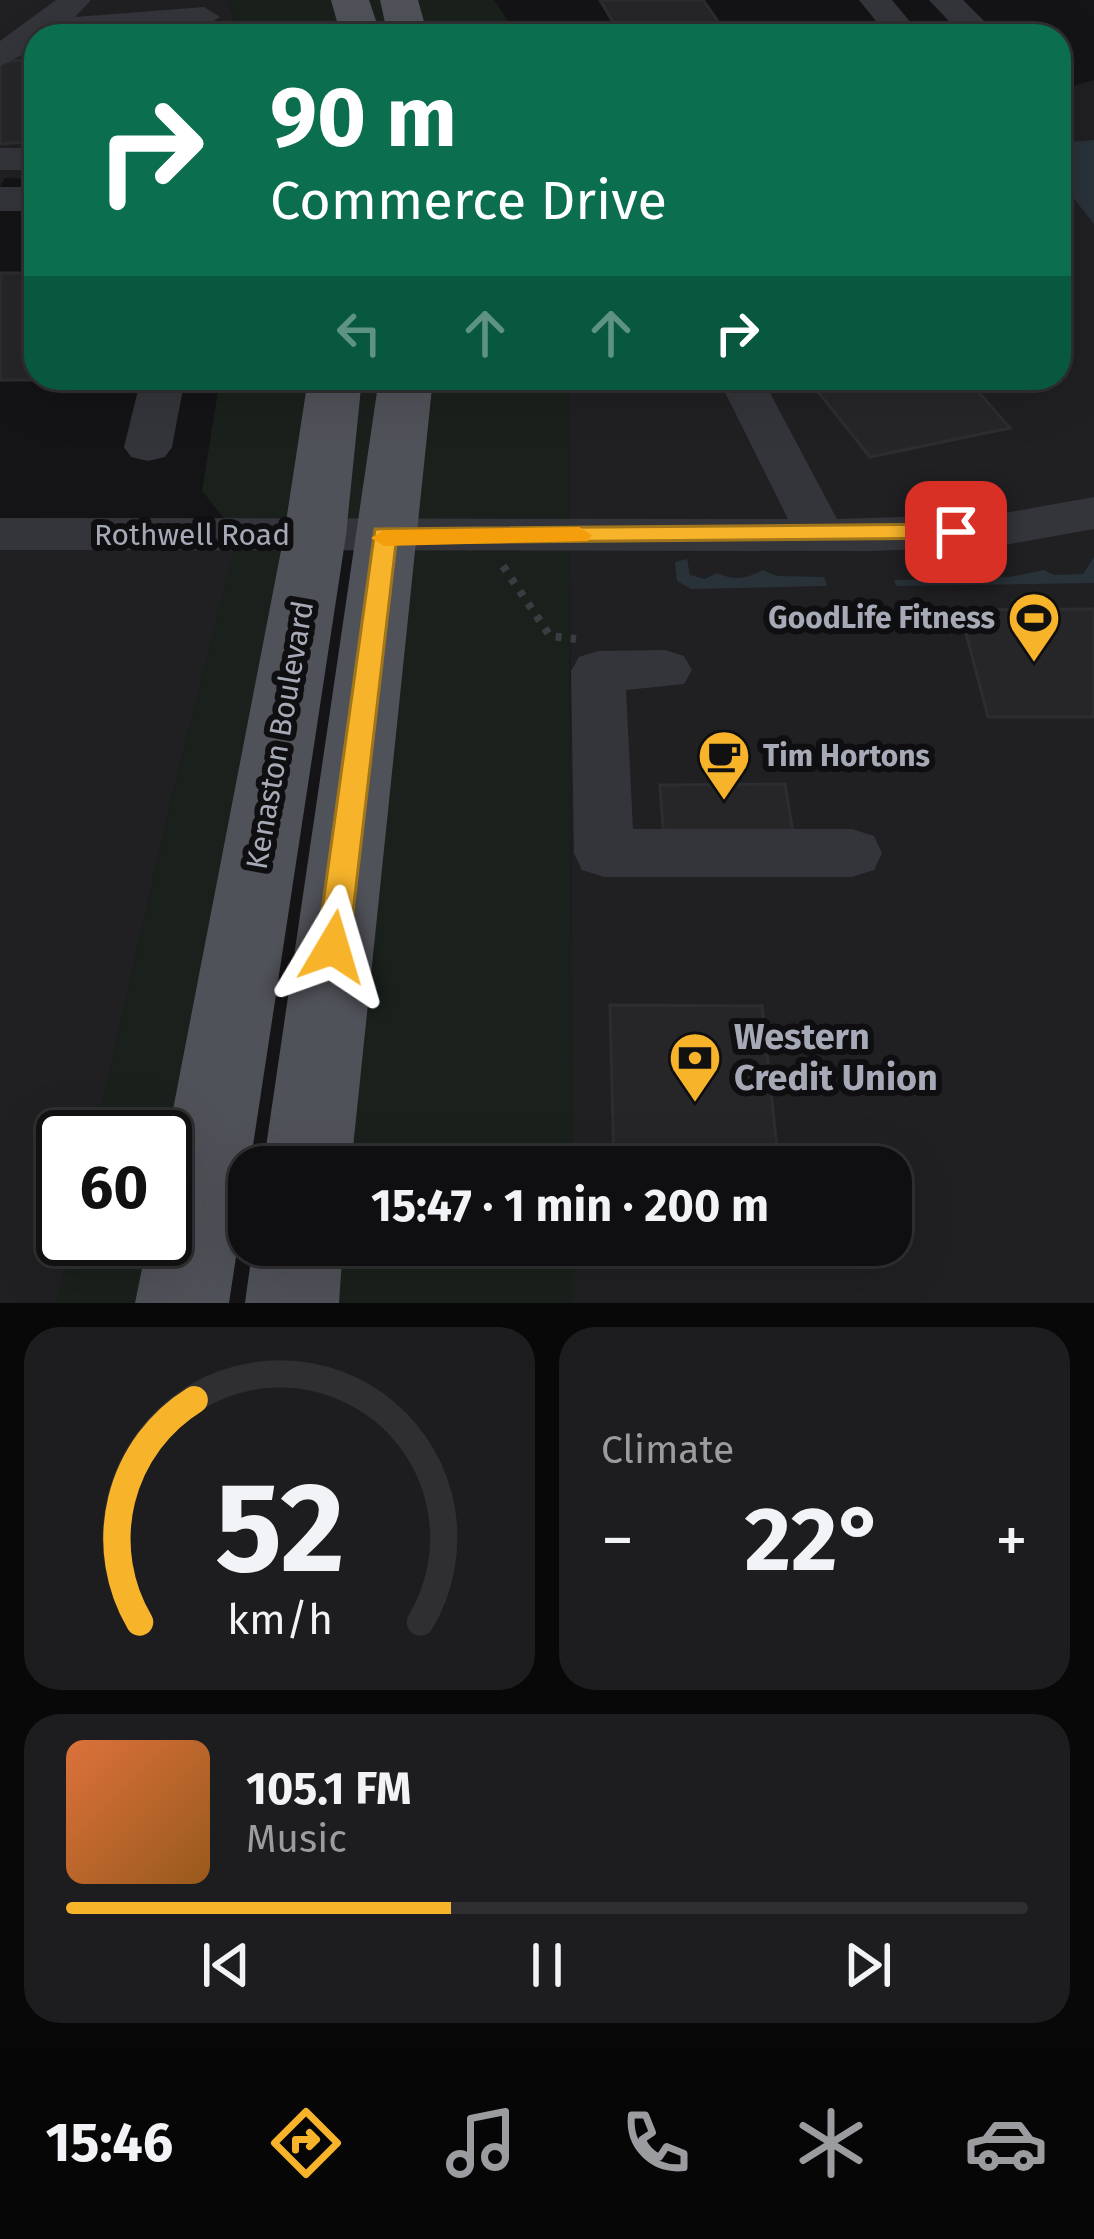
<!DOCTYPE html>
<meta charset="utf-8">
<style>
:root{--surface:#0f0e10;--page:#1d1c1e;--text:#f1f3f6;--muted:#9b9c9f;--line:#2f2e30;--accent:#f7b42a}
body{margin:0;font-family:"Fira Sans",sans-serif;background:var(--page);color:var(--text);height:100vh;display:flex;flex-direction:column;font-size:45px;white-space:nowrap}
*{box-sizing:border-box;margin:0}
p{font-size:39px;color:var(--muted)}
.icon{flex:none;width:66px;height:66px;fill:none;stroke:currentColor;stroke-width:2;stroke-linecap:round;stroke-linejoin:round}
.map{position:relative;height:1303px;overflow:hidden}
.panel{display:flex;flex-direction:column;gap:24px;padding:24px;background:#080809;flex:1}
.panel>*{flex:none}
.banner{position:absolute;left:24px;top:24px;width:1047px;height:366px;border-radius:36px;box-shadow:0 12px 48px #0002,0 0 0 3px var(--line);background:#0b6e4f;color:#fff;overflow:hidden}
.speed{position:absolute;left:36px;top:1110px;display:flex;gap:24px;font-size:60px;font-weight:700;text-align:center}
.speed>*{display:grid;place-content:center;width:156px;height:156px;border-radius:50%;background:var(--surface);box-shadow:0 12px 48px #0002,0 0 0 3px var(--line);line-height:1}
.speed .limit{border:6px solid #111;border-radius:18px;background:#fff;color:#111}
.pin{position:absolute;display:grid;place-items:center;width:102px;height:102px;color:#fff;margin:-51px;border-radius:24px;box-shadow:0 6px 18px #0006}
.me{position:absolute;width:132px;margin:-66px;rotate:7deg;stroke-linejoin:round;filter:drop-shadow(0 0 9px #0008)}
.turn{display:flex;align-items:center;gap:42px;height:252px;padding:0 48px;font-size:54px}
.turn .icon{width:156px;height:156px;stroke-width:2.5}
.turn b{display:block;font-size:84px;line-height:102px}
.lanes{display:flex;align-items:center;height:114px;padding:0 48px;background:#0003;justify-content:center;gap:60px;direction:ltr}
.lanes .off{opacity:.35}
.big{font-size:90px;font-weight:700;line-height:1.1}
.panel .card{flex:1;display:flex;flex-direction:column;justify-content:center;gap:18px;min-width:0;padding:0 42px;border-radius:36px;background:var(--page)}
.panel .dial{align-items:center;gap:0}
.dial svg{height:312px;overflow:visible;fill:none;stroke:var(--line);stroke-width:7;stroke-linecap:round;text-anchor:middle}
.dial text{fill:var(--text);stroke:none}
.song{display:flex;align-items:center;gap:36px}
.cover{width:144px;height:144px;border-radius:18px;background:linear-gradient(135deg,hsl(20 70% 55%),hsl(30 70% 35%))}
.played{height:12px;border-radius:6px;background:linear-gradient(90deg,var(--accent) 40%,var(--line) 40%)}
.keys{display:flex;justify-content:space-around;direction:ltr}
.heat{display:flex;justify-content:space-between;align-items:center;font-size:66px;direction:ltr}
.panel .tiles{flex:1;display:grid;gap:24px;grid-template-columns:1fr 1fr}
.card:last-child{grid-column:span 2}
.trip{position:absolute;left:228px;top:1146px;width:684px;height:120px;border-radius:36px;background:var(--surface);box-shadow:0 12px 48px #0002,0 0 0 3px var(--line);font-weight:700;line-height:120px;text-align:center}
.dock{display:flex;height:192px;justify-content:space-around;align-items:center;background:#060606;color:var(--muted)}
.dock .icon{width:84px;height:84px}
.dock .on{color:var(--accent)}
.dock b{font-size:54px;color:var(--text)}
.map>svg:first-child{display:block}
.built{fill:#201f22}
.green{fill:#1a201b}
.water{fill:#293239}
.building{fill:#262629;stroke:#2d2d31;stroke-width:3}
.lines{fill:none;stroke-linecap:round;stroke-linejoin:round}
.path{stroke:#3a3c41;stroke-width:8;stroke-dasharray:6 9;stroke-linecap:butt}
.minor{fill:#34353a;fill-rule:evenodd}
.major{fill:#505259;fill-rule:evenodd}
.route{fill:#f7b42a;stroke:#a1751b;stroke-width:3}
.slow{fill:#f59e0b}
.labels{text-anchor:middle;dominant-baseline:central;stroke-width:12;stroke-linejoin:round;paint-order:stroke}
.street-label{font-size:30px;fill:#a5aab6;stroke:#0f0e10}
.poi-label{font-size:30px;font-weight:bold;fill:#a5aab6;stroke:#0f0e10;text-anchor:end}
.near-poi-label{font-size:36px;font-weight:bold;fill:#a5aab6;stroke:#0f0e10;text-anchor:start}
</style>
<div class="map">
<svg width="1094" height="1303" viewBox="0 0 1094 1303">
<rect width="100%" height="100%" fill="#141315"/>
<!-- built -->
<g class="built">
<path d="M0,0H228L239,36H36V179L5,178L0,187Z"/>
<path d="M1094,80V1303H573V1245H891V1167H573L569,378H1059V90Z"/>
<path d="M0,534L238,535L169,809L95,1137H63V1239H72L57,1303H0Z"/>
</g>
<!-- green -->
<g class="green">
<path d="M228,0H494L518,36H240Z"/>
<path d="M220,378H569L573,1167H307L384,536L315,535L177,1303H57L72,1239H165V1137H95L169,809L237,535L202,491Z"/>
<path d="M298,1245H573V1303H292Z"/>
</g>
<!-- water -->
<g class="water">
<path d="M1094,140V224L1059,180V143Z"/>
<path d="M1094,557V583L896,586L894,580L1010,577L1044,570L1054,575L1083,574Z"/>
<path d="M687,559L690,575L705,579L717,573C735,581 745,579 763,570L777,576L824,577L827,586L691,589L677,581L675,562Z"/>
</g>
<!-- building -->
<g class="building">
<path d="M600,0H703L728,36H621Z"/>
<path d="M36,59V141L0,144V62Z"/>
<path d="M0,273H36V378L77,380H0Z"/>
<path d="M807,378H966L1010,428L870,457Z"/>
<path d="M1094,609V717H988L960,610Z"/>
<path d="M785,784L794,839L664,841L660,785Z"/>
<path d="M610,1005L762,1006L779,1167H614Z"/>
</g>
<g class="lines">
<!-- path -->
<path class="path" d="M503,566L550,636L576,639"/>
<!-- minor -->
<g class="minor">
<path d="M56,0H91L75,17L204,7L220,17L204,27L36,36V48L0,66V41Z"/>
<path d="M859,0H892L922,36H888Z"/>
<path d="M929,0H963L999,36H963Z"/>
<rect x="0" y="148" width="36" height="22"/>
<rect x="0" y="187" width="36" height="24"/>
<path d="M141,378H185L172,447L165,457L148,461L131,457L124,447Z"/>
<path d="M718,378H762L837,519L999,514L1094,497V529L999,546L871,551L0,550V518L788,519Z"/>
<path d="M665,650L684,656L692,670L684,684L626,690L633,829H852L874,836L882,853L874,870L852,877H604L582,870L574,853L571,671L579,657L598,651Z"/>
</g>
<!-- major -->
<g class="major">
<path d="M331,0H369L381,36H341Z"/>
<path d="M380,0H418L428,36H388Z"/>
<path d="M308,378H362L346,535L229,1303H135L148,1239H165V1151L284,535Z"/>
<path d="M379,378H433L351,1167H263Z"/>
<path d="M253,1245H343L339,1303H245Z"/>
</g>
</g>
<!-- route -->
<path class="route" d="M956,524L965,526L969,532L965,538L396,543L349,947L344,957L333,961L322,957L317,947L375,529Z"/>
<!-- slow -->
<path class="slow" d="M579,527L592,535L588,541L384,546L371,538L384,530Z"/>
<!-- icons -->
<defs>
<g id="stadium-pin" transform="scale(2.7)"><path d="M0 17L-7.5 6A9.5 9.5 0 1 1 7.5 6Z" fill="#f7b42a" stroke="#0f0e10"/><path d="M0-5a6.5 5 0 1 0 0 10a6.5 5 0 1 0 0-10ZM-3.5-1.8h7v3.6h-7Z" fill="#111"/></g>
<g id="cafe-pin" transform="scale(2.7)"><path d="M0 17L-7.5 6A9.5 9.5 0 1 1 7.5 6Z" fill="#f7b42a" stroke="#0f0e10"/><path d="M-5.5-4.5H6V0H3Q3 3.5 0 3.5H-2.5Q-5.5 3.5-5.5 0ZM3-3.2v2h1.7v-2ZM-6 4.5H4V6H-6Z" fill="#111"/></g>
<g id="bank-pin" transform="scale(2.7)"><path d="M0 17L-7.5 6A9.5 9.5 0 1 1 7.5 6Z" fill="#f7b42a" stroke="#0f0e10"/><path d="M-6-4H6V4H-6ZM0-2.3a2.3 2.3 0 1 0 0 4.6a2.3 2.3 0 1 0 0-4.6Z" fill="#111"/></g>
</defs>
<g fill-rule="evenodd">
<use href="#stadium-pin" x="1034" y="618"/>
<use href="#cafe-pin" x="724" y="756"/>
<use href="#bank-pin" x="695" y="1058"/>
</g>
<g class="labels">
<!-- street labels -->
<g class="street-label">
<text x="192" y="535">Rothwell Road</text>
<text transform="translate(280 735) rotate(-80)">Kenaston Boulevard</text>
</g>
<!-- poi labels -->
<g class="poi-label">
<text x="995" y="618">GoodLife Fitness</text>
<text x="763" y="756" text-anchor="start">Tim Hortons</text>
</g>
<!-- near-poi labels -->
<g class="near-poi-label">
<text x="734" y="1037">Western<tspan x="734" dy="41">Credit Union</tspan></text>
</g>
</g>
</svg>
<div class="speed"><div class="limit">60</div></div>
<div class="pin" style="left:956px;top:532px;background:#d93025"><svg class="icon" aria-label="arrive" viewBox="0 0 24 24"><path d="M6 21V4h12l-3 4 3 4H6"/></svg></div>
<svg class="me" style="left:333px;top:947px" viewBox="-20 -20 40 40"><path d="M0-17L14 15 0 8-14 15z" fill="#f7b42a" stroke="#fff" stroke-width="4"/></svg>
<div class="trip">15:47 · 1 min · 200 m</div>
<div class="banner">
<div class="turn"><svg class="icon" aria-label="right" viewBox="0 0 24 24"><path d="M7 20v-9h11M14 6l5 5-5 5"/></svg><div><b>90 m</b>Commerce Drive</div></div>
<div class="lanes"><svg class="icon off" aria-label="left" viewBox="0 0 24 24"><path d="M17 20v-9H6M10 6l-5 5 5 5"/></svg><svg class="icon off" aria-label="ahead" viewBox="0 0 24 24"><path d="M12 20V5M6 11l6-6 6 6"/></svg><svg class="icon off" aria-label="ahead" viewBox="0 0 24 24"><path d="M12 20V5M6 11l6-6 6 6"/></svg><svg class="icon" aria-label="right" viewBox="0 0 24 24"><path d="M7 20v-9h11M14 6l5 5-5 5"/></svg></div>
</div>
</div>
<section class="panel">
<div class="tiles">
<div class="card dial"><svg viewBox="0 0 100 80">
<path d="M14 69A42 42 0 1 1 86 69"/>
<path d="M14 69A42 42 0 0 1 28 12" stroke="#f7b42a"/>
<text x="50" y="56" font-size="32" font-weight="700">52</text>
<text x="50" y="72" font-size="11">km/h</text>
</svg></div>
<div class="card"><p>Climate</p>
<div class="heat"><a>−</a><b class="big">22°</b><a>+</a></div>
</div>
<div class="card">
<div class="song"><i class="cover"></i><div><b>105.1 FM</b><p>Music</p></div></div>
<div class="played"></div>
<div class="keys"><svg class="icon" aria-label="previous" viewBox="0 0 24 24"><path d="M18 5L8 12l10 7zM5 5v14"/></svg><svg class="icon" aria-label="pause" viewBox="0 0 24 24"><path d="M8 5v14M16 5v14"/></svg><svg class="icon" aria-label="next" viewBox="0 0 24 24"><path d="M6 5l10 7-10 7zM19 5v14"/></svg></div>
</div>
</div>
</section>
<nav class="dock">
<b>15:46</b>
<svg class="icon on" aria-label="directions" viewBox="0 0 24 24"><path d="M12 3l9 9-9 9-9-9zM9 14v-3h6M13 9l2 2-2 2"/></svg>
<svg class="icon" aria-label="music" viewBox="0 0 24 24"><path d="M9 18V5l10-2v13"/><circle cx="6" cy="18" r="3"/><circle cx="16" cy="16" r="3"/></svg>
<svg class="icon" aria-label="phone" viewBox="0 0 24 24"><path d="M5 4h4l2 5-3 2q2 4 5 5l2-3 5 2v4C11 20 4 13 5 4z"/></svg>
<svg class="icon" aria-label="climate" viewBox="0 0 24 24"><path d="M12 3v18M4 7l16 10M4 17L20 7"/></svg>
<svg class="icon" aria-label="car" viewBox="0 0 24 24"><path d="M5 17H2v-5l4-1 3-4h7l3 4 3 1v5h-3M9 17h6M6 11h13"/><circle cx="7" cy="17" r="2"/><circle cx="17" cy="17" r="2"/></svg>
</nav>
